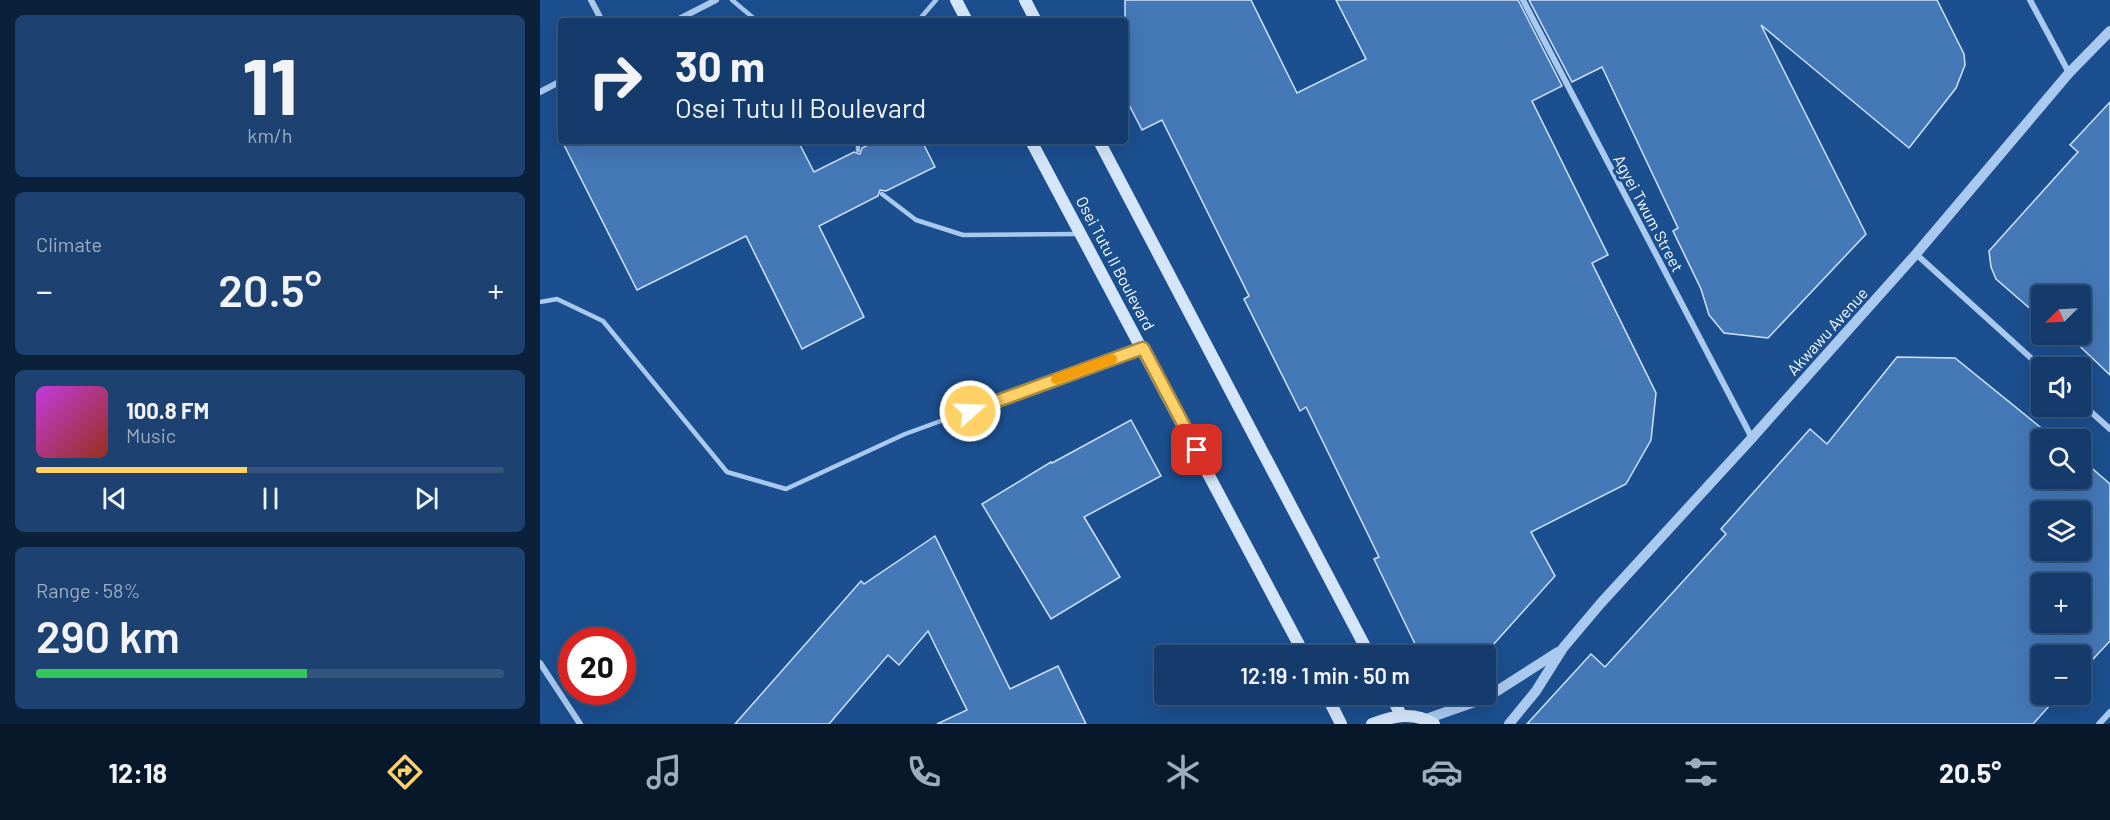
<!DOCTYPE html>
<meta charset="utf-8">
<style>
:root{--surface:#143b6b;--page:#1d4271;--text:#f1f3f6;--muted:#9dadc1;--line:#33557e;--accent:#ffd166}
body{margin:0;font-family:Barlow,sans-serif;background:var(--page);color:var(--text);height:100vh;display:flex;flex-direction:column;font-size:22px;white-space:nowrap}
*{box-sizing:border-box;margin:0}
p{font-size:20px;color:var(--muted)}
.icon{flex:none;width:33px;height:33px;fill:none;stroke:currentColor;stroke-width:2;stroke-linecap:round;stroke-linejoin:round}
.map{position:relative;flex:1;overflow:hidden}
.sheet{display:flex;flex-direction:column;gap:15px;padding:15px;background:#0b203b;width:540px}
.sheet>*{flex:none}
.guide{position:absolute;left:18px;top:18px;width:570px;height:126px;border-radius:6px;box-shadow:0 6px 24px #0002,0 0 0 2px var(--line);background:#143b6b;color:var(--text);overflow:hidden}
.needle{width:39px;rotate:246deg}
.fabs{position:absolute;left:1491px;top:285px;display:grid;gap:12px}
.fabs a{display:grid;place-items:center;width:60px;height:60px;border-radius:6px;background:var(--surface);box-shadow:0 6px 24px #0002,0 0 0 2px var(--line);font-size:30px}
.speed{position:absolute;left:18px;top:627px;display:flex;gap:12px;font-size:30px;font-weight:700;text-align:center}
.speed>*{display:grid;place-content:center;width:78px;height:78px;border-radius:50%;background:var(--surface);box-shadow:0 6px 24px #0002,0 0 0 2px var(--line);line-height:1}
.speed .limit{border:9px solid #d22;background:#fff;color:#111}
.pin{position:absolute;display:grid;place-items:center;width:51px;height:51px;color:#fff;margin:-26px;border-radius:12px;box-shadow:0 3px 9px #0006}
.me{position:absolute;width:66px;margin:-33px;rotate:70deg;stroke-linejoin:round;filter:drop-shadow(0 0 4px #0008)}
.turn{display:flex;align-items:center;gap:21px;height:126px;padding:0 18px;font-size:27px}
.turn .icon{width:78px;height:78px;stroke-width:2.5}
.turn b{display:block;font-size:42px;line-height:51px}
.big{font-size:45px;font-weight:600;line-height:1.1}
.sheet .widget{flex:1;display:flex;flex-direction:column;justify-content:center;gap:9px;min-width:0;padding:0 21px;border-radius:9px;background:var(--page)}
.sheet .dial{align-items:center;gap:0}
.dial b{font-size:78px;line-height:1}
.song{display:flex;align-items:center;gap:18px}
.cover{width:72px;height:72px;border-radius:9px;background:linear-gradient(135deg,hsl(290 70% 55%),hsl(10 70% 35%))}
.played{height:6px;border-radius:3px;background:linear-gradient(90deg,var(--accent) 45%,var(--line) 45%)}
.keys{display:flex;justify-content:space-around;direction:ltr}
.heat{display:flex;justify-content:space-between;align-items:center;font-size:33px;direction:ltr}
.charge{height:9px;border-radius:4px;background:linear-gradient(90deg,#34c759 58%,var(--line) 0)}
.trip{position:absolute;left:614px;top:645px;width:342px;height:60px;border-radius:6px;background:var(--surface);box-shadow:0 6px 24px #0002,0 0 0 2px var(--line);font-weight:600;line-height:60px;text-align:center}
.tab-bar{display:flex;height:96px;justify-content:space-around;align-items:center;background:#08182b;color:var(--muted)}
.tab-bar .icon{width:42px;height:42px}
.tab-bar .selected{color:var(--accent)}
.tab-bar b{font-size:27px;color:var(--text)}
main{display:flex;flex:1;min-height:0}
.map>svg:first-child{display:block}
.building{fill:#4478b7;stroke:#cfe3fa;stroke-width:1.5;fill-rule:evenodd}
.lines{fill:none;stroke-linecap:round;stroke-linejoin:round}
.service{stroke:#a9c9ee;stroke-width:4.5}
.minor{stroke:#a9c9ee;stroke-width:6}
.tertiary{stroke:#a9c9ee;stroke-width:10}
.secondary{stroke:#d6e6fa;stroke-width:12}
.route-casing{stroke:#a68842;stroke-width:15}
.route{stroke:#ffd166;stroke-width:10}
.slow{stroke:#f59e0b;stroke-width:10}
.labels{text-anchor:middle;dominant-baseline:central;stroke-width:6;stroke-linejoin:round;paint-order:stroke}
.street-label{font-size:16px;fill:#fff;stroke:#1b4f8f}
</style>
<main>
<section class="sheet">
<div class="widget dial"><b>11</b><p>km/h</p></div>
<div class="widget"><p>Climate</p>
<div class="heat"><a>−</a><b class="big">20.5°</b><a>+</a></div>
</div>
<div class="widget">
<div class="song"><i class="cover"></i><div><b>100.8 FM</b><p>Music</p></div></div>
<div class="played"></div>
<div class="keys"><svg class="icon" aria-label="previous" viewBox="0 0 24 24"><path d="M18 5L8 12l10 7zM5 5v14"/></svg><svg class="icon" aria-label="pause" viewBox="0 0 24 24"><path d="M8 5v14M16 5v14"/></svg><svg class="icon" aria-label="next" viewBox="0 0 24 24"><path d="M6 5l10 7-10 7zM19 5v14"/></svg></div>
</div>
<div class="widget"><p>Range · 58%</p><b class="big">290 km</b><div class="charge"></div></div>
</section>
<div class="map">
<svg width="1570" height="724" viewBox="0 0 1570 724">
<rect width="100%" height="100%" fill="#1b4f8f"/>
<!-- building -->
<g class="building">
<path d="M585,0H711L757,93L826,59L796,0H978L1022,86L992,101L1068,255L1052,263L1116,393L1111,440L1086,484L991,532L1015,576L943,656H890L877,648L834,559L839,557L766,407L760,411L704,299L709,296L622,120L602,130L585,97Z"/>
<path d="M989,0H1397L1424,54L1425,65L1416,88L1369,148L1221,25L1326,234L1228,338L1184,333L1169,315L1161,289L1133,231L1138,228L1062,67L1032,82Z"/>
<path d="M1570,102V375L1527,334H1540V296H1502V319L1456,279L1451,267L1449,251L1538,152L1530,145Z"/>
<path d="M22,141H258L274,172L314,152L320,154L322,148L336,141H382L395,167L346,191L340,190L338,196L279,226L324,317L262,349L206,236L97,290Z"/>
<path d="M1357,357L1415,358L1510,435L1512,432L1520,440H1502V478H1540V458L1570,484V641L1540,673V656H1502V694H1520L1493,724H987L1051,654L1065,667L1186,534L1181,529L1270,429L1287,444ZM1502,512H1540V550H1502ZM1502,584H1540V622H1502Z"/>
<path d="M591,420L621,476L544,517L580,577L511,619L442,504L511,462L512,463Z"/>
<path d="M395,536L470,689L518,666L546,724H397L427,710L388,631L359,665L348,655L289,724H195L321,581L324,584Z"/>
</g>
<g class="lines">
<!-- service -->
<g class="service">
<path d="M192,0L217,21"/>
<path d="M378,21L396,0"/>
<path d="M318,150V141"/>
<path d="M342,194L376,220L423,235L538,234"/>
<path d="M0,302L17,299L63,321L187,472L246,489L365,434L599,349"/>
</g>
<!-- minor -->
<g class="minor">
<path d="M51,0L62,21"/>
<path d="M983,0L1212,438"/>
<path d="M1490,0L1529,73"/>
<path d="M135,21L176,0"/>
<path d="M0,92L21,81"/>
<path d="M1376,254L1502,368"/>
<path d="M1540,402L1570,429"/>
<path d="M0,663L40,724"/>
<path d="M1559,724L1570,712"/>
</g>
<!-- tertiary -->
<g class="tertiary">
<path d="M886,719L946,698L1018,652"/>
<path d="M969,724L996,691L1023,648L1061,603L1212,438L1376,254L1529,73L1570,31"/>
</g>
<!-- secondary -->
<g class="secondary">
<path d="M416,0L427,21"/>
<path d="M485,0L496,21"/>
<path d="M491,141L765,656"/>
<path d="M559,141L830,656"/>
<path d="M786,694L801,724"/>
<path d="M850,694L861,715"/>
<path d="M832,724C852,716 874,711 894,724"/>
</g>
</g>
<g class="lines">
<!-- route casing -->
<g class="route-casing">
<path id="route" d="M430,411L603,348L657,450"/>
</g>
<!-- route -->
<use href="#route" class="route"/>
<!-- slow -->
<path class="slow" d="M516,379L572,359"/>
</g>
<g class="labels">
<!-- street labels -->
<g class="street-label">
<text transform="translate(1109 213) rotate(62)">Agyei Twum Street</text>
<text transform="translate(576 263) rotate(62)">Osei Tutu II Boulevard</text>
<text transform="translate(1287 331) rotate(-48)">Akwawu Avenue</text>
</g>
</g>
</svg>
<div class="fabs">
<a><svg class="needle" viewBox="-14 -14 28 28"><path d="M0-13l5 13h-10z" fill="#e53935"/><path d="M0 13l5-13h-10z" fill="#9dadc1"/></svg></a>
<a><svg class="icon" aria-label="sound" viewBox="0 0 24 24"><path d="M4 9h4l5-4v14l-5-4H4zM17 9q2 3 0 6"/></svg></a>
<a><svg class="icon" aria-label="search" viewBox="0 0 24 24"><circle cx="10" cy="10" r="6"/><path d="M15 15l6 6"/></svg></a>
<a><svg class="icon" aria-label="layers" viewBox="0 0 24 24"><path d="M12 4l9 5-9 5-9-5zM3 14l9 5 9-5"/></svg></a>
<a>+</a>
<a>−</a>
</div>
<div class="speed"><div class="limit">20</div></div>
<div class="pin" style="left:657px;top:450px;background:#d93025"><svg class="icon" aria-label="arrive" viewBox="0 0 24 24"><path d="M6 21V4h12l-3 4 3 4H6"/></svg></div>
<svg class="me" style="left:430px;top:411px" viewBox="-20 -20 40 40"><circle r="17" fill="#ffd166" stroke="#fff" stroke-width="3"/><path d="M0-11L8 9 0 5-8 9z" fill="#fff"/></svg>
<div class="trip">12:19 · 1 min · 50 m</div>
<div class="guide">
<div class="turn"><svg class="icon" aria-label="right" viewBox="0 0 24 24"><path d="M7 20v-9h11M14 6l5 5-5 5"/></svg><div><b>30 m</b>Osei Tutu II Boulevard</div></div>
</div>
</div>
</main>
<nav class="tab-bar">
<b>12:18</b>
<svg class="icon selected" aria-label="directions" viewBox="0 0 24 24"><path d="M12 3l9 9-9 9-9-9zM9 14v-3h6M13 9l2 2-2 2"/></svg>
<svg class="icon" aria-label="music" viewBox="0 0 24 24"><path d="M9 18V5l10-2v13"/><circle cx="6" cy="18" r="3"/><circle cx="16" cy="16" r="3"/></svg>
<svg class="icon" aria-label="phone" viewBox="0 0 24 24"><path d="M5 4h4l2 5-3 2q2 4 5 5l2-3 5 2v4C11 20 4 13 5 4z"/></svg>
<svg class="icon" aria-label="climate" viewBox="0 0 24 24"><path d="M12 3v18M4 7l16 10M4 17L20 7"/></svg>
<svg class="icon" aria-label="car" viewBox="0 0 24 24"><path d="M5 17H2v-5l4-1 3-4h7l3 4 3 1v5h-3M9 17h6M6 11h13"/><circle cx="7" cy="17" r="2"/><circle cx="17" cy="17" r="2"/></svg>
<svg class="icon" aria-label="filters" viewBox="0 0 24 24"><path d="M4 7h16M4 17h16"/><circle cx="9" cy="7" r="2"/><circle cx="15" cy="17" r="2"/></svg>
<b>20.5°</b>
</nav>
